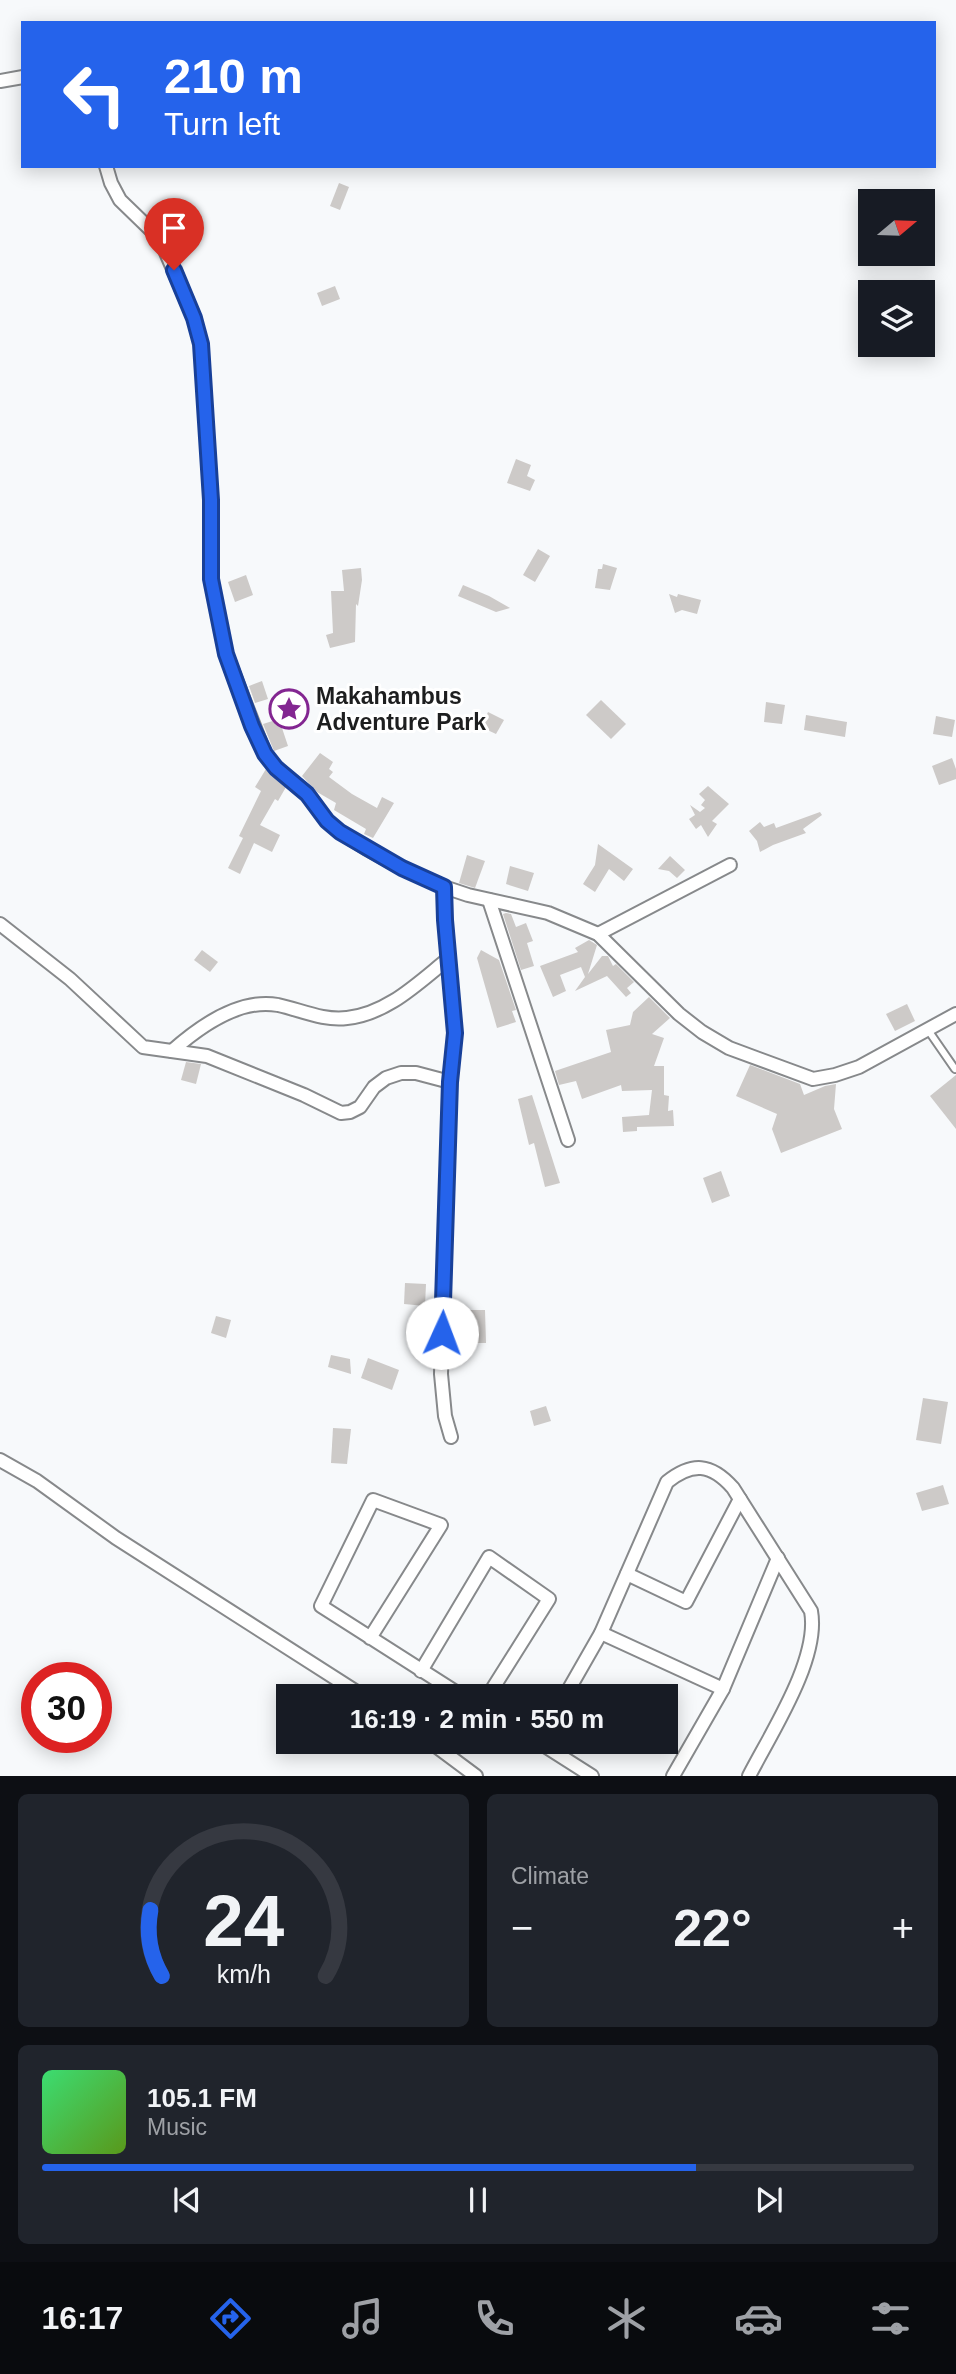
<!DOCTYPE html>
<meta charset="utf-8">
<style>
:root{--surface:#171b24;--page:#20242c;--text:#f1f3f6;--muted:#9ea1a6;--line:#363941;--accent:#2563eb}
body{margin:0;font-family:Helvetica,sans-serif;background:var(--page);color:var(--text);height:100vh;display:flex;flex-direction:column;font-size:26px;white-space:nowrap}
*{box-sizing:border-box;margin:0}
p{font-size:23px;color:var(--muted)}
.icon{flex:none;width:38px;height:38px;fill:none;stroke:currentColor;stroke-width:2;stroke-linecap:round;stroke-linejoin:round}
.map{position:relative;height:1776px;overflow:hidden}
.panel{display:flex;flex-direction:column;gap:18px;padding:18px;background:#0d0f14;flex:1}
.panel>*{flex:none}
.banner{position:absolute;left:21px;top:21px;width:915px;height:147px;border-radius:0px;box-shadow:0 4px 18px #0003;background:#2563eb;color:#fff;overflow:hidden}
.needle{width:46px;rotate:71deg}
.tools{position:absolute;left:858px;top:189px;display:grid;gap:14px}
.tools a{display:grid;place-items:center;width:77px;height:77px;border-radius:0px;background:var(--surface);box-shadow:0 4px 18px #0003;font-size:35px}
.speed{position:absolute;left:21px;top:1662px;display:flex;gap:14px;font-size:35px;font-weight:700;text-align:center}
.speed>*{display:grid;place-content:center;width:91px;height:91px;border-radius:50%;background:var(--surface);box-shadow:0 4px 18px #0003;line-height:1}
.speed .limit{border:10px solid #d22;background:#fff;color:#111}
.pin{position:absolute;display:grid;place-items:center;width:60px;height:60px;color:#fff;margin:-72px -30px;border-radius:50% 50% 50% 0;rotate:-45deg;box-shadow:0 0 7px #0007}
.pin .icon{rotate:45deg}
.me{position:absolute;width:77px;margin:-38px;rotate:2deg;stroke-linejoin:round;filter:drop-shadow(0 0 5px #0008)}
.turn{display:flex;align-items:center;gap:24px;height:147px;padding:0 28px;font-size:32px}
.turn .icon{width:91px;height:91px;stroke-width:2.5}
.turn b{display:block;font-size:49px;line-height:60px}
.big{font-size:52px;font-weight:600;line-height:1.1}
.panel .card{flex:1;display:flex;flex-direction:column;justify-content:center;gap:10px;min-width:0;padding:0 24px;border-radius:10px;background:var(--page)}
.panel .dial{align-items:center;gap:0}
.dial svg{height:182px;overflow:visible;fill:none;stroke:var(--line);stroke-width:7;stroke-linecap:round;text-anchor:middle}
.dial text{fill:var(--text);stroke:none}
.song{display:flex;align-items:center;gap:21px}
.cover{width:84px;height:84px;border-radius:10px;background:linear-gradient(135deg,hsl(140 70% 55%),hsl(90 70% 35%))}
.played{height:7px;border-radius:4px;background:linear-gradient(90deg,var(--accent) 75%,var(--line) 75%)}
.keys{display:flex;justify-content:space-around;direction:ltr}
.heat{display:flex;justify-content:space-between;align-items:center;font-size:38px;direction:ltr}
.panel .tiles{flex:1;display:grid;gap:18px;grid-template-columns:1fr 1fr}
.card:last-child{grid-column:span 2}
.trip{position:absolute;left:276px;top:1684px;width:402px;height:70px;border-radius:0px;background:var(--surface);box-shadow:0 4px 18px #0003;font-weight:600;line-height:70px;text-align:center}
.tab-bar{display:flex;height:112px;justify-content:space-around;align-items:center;background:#090b0e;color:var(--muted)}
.tab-bar .icon{width:49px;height:49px}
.tab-bar .active{color:var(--accent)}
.tab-bar b{font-size:32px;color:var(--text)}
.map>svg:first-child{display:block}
.building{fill:#cdcac8}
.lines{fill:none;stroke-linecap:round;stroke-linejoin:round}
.service-casing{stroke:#87898b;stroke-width:10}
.minor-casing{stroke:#87898b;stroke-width:16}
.service{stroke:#fff;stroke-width:6}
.minor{stroke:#fff;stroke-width:12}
.route-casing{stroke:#184099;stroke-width:18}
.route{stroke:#2563eb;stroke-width:12}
.labels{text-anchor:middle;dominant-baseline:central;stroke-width:6;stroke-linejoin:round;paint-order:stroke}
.poi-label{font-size:23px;font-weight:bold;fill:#1d1e1f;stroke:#fff;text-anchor:start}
</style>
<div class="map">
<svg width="956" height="1776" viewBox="0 0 956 1776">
<rect width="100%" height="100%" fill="#f7f9fb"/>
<!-- building -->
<g class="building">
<path d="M339,183L349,187L340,210L330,206Z"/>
<path d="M335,286L340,299L322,306L317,293Z"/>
<path d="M516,459L531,465L527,476L535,480L530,491L507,483Z"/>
<path d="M538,549L550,556L535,582L523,575Z"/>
<path d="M603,564L617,568L610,590L595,588L598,569H602Z"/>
<path d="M361,568L362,580L358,606L356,604L355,642L330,648L326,635L333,633L331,591H344L342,570Z"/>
<path d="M246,575L253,595L235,602L228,582Z"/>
<path d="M463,585L489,596L510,608L496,612L458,596Z"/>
<path d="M669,594L677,597L678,594L701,600L697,614L682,610L675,613Z"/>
<path d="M262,681L268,699L255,703L249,686Z"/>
<path d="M601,700L626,724L611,739L586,715Z"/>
<path d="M766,702L785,705L782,724L764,722Z"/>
<path d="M488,712L504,720L496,734L481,727Z"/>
<path d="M806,715L847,722L845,737L804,730Z"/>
<path d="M936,716L955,720L952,737L933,734Z"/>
<path d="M279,719L288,746L274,751L263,724Z"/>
<path d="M320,753L333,762L329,769L333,772L329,777L352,794L377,808L382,797L394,803L373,838L364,834L366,829L334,810L336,803L317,792L302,776Z"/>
<path d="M952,758L956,769V779L939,785L932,766Z"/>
<path d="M266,769L286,787L278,801L275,799L260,825L280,835L272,852L254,843L240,874L228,868L243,838L239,836L261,791L255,787Z"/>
<path d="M708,786L729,804L712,821L717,824L708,837L701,825L696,829L689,819L695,815L690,805L700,812L705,808L701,805L705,800L699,794Z"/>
<path d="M820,812L822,815L803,829L806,833L773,845L760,852L757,841L749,831L760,822L764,827L774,823L776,828Z"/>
<path d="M598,844L633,869L624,881L609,869L595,892L583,884L595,865Z"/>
<path d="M467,855L485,861L475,888L459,883Z"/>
<path d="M670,856L685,870L677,878L669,871L658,869Z"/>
<path d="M510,866L534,873L528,891L506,884Z"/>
<path d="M506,913L511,914L516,927L526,923L533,941L527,943L534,966L521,970L503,914Z"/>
<path d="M589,940L597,945L588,974L602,956H608L613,966L616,964L634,982L627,988L631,993L626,997L607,976L575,991L585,977L581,967L560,975L566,991L553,997L540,966L578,952L575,948Z"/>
<path d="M202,950L218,962L210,972L194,960Z"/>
<path d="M481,950L499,960L516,1010L512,1011L516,1022L497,1028L477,958Z"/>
<path d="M649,997L670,1018L652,1034L664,1038L654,1066H664V1095L669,1096L668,1111L673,1110L674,1126L637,1127V1131L623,1132L622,1117L649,1115L652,1090L622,1091L621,1085L582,1099L576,1081L559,1085L555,1071L611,1052L606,1030L630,1025L633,1012Z"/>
<path d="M907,1004L915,1021L895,1031L886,1014Z"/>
<path d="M186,1062L201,1064L196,1084L181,1080Z"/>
<path d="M750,1065L800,1084L804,1095L825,1086L836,1084L834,1109L842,1129L781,1153L772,1129L777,1114L736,1096Z"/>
<path d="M956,1075V1129L930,1096Z"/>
<path d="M532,1095L560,1183L545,1187L534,1143L529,1145L518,1099Z"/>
<path d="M721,1171L730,1196L712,1203L703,1178Z"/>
<path d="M405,1283L426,1284L425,1306L404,1304Z"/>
<path d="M456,1310H485L486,1343H456Z"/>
<path d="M216,1316L231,1320L226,1338L211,1333Z"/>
<path d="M331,1355L350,1359L351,1374L328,1367Z"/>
<path d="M368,1358L399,1370L392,1390L361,1378Z"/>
<path d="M923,1398L948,1402L941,1444L916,1440Z"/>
<path d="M546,1406L551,1421L534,1426L530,1411Z"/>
<path d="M333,1428L351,1429L347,1464L331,1463Z"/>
<path d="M943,1485L949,1504L922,1511L916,1493Z"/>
</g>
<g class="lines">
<!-- service casing -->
<g class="service-casing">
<path id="service" d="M928,1030L955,1069"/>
</g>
<!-- minor casing -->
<g class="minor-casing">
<g id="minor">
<path d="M0,81L23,77"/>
<path d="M106,166L111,183L120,200L152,231L164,248L194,318L201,344L211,501V579L226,654L265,754L276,768L308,794L327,821L340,832L367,849L402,868L444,887L468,895L548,913L598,934L679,1014L702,1032L729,1048L813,1079L835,1075L859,1067L956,1014"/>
<path d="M444,887L445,920L455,1033L450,1082L441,1374L445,1416L451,1437"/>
<path d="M489,900L568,1140"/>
<path d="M0,924L70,979L143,1047L207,1056L304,1095L341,1113L350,1112L360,1107L374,1087L386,1078L401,1073H416L450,1082"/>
<path d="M598,934L730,865"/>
<path d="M172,1051C199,1027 240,998 278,1005C301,1010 323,1021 347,1018C387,1014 418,983 448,959"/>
<path d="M0,1460L37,1481L116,1538L363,1696"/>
<path d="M627,1574L686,1602L740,1499"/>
<path d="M601,1633L723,1689"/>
<path d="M370,1638L441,1525L373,1500L321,1606L462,1696"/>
<path d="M421,1671L489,1557L549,1599L488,1696"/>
<path d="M565,1696L601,1633L667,1482C692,1462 711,1463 733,1488L811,1611C820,1659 771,1733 749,1776"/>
<path d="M429,1741L476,1776"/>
<path d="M537,1741L592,1776"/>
<path d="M673,1776L723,1689L778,1558"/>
</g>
</g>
<!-- service -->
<use href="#service" class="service"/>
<!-- minor -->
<use href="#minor" class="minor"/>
</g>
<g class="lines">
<!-- route casing -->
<g class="route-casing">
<path id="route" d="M174,270L194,318L201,344L211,500V579L226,654L252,726L265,754L276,768L307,794L327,821L340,832L402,868L444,887L445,920L455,1033L450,1082L442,1333"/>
</g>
<!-- route -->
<use href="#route" class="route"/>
</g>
<!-- icons -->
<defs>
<g id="sight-ring" transform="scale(2.0125)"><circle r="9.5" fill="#fff" stroke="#832691" stroke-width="1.5"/><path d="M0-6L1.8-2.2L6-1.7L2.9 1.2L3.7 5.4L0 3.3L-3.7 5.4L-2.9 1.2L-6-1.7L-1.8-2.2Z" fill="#832691"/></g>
</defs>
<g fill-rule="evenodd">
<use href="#sight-ring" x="289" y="709"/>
</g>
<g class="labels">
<!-- poi labels -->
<g class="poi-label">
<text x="316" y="696">Makahambus<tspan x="316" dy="26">Adventure Park</tspan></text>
</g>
</g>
</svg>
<div class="tools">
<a><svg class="needle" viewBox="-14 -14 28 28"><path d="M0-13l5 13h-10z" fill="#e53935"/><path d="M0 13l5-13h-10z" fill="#9ea1a6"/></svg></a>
<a><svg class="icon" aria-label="layers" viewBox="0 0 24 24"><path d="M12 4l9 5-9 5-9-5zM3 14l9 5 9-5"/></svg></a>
</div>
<div class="speed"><div class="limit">30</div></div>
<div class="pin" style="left:174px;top:270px;background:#d93025"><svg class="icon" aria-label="arrive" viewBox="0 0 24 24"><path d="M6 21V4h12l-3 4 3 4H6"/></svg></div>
<svg class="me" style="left:442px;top:1333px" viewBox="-20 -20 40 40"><circle r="19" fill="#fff"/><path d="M0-13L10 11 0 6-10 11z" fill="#2563eb"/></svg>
<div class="trip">16:19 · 2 min · 550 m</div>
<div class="banner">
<div class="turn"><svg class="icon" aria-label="left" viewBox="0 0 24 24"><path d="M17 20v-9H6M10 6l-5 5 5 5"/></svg><div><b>210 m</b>Turn left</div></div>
</div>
</div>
<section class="panel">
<div class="tiles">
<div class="card dial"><svg viewBox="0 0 100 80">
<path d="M14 69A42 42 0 1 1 86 69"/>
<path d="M14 69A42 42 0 0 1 9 40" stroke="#2563eb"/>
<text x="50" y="56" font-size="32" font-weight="700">24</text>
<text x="50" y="72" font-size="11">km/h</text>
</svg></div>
<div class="card"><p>Climate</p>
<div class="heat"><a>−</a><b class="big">22°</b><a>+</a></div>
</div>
<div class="card">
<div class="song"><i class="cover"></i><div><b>105.1 FM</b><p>Music</p></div></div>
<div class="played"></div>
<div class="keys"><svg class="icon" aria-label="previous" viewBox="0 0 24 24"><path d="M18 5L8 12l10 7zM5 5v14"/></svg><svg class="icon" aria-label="pause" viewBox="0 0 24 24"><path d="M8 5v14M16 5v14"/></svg><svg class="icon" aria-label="next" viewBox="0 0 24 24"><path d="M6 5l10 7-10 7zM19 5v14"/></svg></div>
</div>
</div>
</section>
<nav class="tab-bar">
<b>16:17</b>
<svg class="icon active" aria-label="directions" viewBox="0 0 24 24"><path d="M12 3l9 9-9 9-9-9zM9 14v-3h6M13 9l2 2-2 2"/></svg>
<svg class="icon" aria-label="music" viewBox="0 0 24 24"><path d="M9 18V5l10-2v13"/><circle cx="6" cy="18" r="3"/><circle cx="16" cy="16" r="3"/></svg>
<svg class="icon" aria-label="phone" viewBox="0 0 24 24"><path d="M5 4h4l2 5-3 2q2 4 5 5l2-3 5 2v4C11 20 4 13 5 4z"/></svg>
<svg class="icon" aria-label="climate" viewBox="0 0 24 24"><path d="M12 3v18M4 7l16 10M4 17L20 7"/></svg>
<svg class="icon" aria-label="car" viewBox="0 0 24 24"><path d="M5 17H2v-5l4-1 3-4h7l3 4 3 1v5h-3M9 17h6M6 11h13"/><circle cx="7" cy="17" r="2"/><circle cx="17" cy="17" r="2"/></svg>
<svg class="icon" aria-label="filters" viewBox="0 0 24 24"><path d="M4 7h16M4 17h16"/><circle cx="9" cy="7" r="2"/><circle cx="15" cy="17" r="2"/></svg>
</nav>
